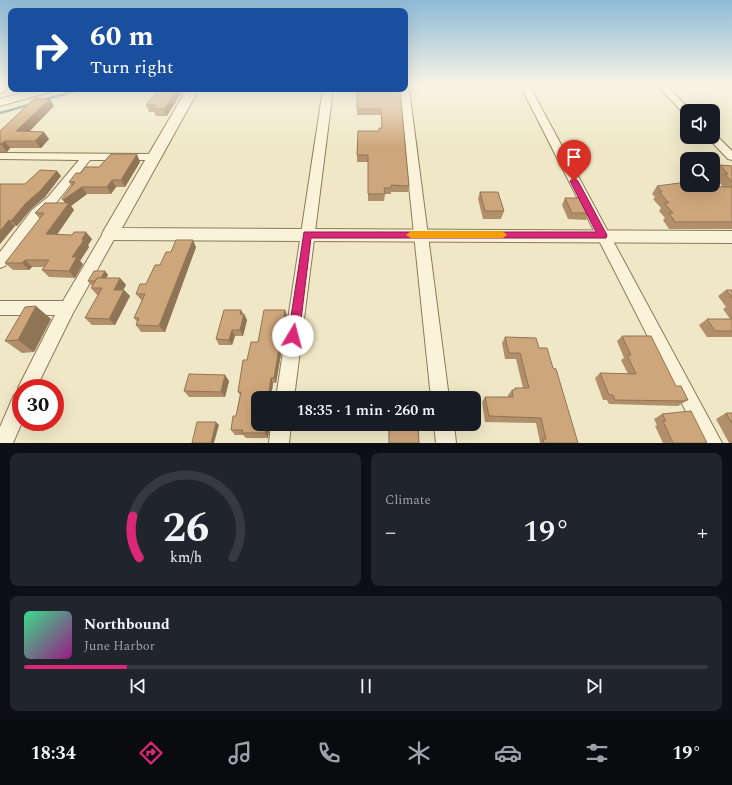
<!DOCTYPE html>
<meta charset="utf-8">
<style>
:root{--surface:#171b24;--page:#20242c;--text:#f1f3f6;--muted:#9ea1a6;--line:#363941;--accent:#db2777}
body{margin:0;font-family:Spectral,serif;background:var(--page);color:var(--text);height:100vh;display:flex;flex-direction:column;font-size:15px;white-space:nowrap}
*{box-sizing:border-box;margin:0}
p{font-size:13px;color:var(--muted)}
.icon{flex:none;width:22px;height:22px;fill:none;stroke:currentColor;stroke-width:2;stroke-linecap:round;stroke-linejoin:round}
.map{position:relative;height:443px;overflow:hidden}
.panel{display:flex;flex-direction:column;gap:10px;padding:10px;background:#0d0f14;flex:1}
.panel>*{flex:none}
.top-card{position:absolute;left:8px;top:8px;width:400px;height:84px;border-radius:8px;box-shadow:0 4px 16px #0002;background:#1a4fa0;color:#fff;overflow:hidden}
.tools{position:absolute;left:680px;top:104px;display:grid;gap:8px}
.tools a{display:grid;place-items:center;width:40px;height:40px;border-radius:8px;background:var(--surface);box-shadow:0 4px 16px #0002;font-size:20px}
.speed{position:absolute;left:12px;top:379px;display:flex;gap:8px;font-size:20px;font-weight:700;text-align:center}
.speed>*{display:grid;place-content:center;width:52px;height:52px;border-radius:50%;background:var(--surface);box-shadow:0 4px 16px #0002;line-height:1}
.speed .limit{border:6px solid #d22;background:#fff;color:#111}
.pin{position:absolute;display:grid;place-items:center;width:34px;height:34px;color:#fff;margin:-41px -17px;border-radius:50% 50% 50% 0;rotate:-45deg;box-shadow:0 0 4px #0007}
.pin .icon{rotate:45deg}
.me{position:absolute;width:44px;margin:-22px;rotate:8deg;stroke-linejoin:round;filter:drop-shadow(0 0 3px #0008)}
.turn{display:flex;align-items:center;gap:14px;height:84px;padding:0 16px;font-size:18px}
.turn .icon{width:52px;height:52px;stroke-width:2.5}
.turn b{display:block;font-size:28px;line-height:34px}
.big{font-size:30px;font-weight:600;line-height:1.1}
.panel .tile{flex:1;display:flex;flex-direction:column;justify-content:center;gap:6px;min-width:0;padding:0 14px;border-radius:8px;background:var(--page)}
.panel .dial{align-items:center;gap:0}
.dial svg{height:104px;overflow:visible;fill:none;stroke:var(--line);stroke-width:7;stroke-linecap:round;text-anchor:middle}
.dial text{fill:var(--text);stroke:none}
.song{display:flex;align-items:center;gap:12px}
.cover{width:48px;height:48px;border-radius:6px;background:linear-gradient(135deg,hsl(150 70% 55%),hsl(310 70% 35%))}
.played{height:4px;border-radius:2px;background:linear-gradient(90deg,var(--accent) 15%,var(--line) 15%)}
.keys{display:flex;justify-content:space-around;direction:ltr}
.heat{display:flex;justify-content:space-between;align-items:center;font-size:22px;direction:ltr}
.panel .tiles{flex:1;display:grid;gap:10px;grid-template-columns:1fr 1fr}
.tile:last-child{grid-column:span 2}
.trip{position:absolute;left:251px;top:391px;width:230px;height:40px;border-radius:8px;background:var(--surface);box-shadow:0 4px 16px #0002;font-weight:600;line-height:40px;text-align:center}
.menu{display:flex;height:64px;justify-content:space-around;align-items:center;background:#090b0e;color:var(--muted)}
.menu .icon{width:28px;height:28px}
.menu .active{color:var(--accent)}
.menu b{font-size:18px;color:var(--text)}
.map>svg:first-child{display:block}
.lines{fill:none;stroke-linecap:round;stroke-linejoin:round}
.stream{stroke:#6d928c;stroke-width:2.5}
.minor-casing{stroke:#8b7a5b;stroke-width:2}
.tertiary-casing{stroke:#8b7a5b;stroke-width:2}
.minor{fill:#faf3d9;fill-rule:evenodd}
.tertiary{fill:#faf3d9;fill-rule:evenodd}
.wall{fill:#b18f6a}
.shaded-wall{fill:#907456}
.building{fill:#cea67b;stroke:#907456}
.route{fill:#db2777;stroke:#8e194d}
.slow{fill:#f59e0b}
</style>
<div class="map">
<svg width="732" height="443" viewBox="0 0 732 443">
<rect width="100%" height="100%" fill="#efe7c6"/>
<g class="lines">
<!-- stream -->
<g class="stream">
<path d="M43,100L83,89"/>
<path d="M0,113L32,104"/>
</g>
<!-- minor casing -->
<g class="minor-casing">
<g id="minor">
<path d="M0,85H9L3,92L0,93Z"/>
<path d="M520,85H529L722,443H702Z"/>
<path d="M657,85H666L691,111H687V115L684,114Z"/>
<path d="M405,87L409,89L449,398H431L399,89H405Z"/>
<path d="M323,89H333L294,398H276Z"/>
<path d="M713,134L716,135L732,151V160L728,159L707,137H713Z"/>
<path d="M0,153L153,154L157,155L159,157L157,159L153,160H90L56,203L42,216L5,266L0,268V252L32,210L48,197L79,160L0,159Z"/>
<path d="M110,229L115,230L117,234L73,313L36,388H21L22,422L13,443H0V427L14,395L20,393L18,388L21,382L55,315H0V301H63L105,230Z"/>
<path d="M271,424H291L289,443H269Z"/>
<path d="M434,424H454L456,443H436Z"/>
</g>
</g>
<!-- tertiary casing -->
<g class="tertiary-casing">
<g id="tertiary">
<path d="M37,89H55L53,91L0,106V99Z"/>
<path d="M187,89H199L122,228L732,231V243L110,240L104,238L102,234L104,230Z"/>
</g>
</g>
<!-- minor -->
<use href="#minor" class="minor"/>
<!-- tertiary -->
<use href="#tertiary" class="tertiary"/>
</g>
<!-- wall -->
<g class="wall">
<path d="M159,89L167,116H156L154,112H149L146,105Z"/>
<path d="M284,89H313L312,91H284Z"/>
<path d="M357,89H400L409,186L408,192H391V194H385L384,201H368V162H357V155L382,128L381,115H357Z"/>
<path d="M54,106L29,132L49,139L41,148H10L7,152H0V131Z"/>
<path d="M140,162L125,187H116L111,194H87L71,206L74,210L57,235L92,239L88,245L89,247L80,261L83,264L75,278L49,277L42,270L44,267H32L29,270H13L5,263L40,219L35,213L65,203L62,199L72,186L69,182L81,173L99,167Z"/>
<path d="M720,165L732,166V229H669L663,220L665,218L659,211L661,208L653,199L655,197L652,194L657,186L723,187L719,182L720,180L714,173Z"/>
<path d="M57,171L61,176L45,197L31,209L17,226H15L0,244V184H25Z"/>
<path d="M480,192L504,211L501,219H483L478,199Z"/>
<path d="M565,198L589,213L586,220L568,219L562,205Z"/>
<path d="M196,247L165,332H141L136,325L137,322L134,318L142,301L136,294L146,284L160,265L171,252Z"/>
<path d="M105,271L108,275L106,278H120L126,285L123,290H124L130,296L115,325H92L85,318L98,295H97L91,288L93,285H91L88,281Z"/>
<path d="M726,290H732V337H707L699,325L707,319H730L723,309L726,307L718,296Z"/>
<path d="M241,310L243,314H244L247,320L243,336H235L232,345H219L216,339Z"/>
<path d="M285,310L287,316L285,329H283L281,345L282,348L276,383H273L271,398H258V424H270L268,438H246L243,435H235L231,430L236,416L240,395L238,392L247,360Z"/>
<path d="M51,319L34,352L22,353L5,341Z"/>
<path d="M622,336L676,386L688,400L678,406L609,404L607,400H603L595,378L600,373L628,374L621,360L624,358L617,341Z"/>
<path d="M505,337L539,348L553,368L578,443H539L540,442L536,423L485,422L482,402L485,397H508V395L512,390H514L515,388H523L516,359H505L502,343Z"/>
<path d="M225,375L229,381L225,397H189L184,391Z"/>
<path d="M726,413H732V443H729L716,419Z"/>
<path d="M662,414L707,443H663L655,426L657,425L654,419Z"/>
<path d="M388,424H418L419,443H389Z"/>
</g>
<!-- shaded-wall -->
<g class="shaded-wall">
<path d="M177,89H184L167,116L164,109Z"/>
<path d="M50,99L54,106L22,139L16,131Z"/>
<path d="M44,132L49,139L41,148L35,141Z"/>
<path d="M5,141L10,148L7,152L1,144Z"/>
<path d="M137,154L140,162L125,187L121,180Z"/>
<path d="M57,171L61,176L45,197L31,209L17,226L11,221L26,203Z"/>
<path d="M112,180L116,187L111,194L107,187Z"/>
<path d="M82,187L87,194L71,206L74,210L52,241L46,234L67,205L63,200Z"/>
<path d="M9,220L15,226L0,244V231Z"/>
<path d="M86,232L92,239L88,245L89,247L80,261L83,264L75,278L69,271L72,257Z"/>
<path d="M193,240L196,247L165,332L159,326Z"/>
<path d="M25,260L32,267L29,270L22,263Z"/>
<path d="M105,271L108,275L102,285L99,281Z"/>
<path d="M120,278L126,285L120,296L114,290Z"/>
<path d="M124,290L130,296L115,325L109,319Z"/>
<path d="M36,306L51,319L34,352L18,340Z"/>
<path d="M241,310L244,316V314L247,320L243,336L240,330V314Z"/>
<path d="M285,310L287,316L285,329L283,322Z"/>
<path d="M281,322L283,329L281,345L282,348L276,383L274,378L278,342Z"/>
<path d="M232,330L235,336L232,345L229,340Z"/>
<path d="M225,375L229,381L225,397L221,392Z"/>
<path d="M271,378L273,383L271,398H268Z"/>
<path d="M216,422L219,425L214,443H211Z"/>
<path d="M266,424H270L268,438L265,433Z"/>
</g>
<!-- building -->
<g class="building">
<path d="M159,89H177L164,109H153L156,105H146Z"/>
<path d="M357,89H400L409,186L391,185V188H384L385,194H368V155H357L358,131H379V128H382L381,109H357Z"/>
<path d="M34,99H50L16,131L44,132L35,141H5L1,144H0V131Z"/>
<path d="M111,154H137L121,180H112L107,187H82L63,200L62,199L75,182H69L76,173H81L85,167H99Z"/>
<path d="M720,165L732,166V182L725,174H728Z"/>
<path d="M40,170L57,171L40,191L26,203L11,221L9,220L0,231V184H25Z"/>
<path d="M687,182V185H690L691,186L732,187V222H675L669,213H673L664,203H669L659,192H662L657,186Z"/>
<path d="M480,192H498L504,211H485Z"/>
<path d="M565,198H582L589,213H572Z"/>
<path d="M45,203H69L46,234L72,235L74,232H86L82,240H84L72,257H77L69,271L42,270L49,260H25L22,263H5L44,213H35Z"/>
<path d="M176,240H193L159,326L136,325L139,318H134L145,294H136L140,284H146L155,265H160L166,252H171Z"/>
<path d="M94,271H105L101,278H97L95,281H88Z"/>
<path d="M97,278H120L114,290H124L109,319L85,318L102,288H91Z"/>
<path d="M726,290H732V298Z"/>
<path d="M36,306L18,340L5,341L25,307Z"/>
<path d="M224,310H241L240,314H244L240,330H232L229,340L216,339Z"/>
<path d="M264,310H285L283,322H281L278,342H280L274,378H271L268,398H258V424H266L265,433H242L243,430H231L233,416H236L241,392H238L243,360H247L251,342H258Z"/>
<path d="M707,319H732V331H715Z"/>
<path d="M622,336H651L676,386H681L688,400H684L685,401L615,400L613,395H609L600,373L636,374L627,355H631Z"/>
<path d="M505,337L536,338L539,348H547L553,368L556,369L578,443H544L543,439H546L541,418L489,416L485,397H513L512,390H515V388H529L520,353H509Z"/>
<path d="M189,374L225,375L221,392L184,391Z"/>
<path d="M691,411L707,443H673L663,421H666L662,414Z"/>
<path d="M726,413H732V423Z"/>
<path d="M197,422H216L211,443H192Z"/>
<path d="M389,424H418L419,443H389Z"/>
</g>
<!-- sky -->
<linearGradient id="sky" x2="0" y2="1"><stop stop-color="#8ebad7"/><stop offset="0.57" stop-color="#f8f4e5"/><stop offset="1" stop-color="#f8f4e5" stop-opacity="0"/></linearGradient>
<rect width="732" height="148" fill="url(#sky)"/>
<!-- route -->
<path class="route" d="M574,178L578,181L607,235L606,238H311L299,336L297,340L293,341L289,340L288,336L304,232H596L570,181Z"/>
<!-- slow -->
<path class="slow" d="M411,231H503L507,235L503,238H411L406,235Z"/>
</svg>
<div class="tools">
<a><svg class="icon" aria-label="sound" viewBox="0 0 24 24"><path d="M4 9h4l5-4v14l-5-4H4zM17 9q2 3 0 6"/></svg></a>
<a><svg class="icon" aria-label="search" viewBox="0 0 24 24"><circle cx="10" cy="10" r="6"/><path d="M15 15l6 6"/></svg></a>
</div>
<div class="speed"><div class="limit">30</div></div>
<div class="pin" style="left:574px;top:181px;background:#d93025"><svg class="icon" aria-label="arrive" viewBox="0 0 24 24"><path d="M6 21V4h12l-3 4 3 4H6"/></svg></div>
<svg class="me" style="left:293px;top:336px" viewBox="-20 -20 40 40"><circle r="19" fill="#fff"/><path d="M0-13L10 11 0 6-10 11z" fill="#db2777"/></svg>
<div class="trip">18:35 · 1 min · 260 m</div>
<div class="top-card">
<div class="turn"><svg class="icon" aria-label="right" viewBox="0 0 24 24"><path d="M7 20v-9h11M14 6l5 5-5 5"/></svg><div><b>60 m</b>Turn right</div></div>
</div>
</div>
<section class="panel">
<div class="tiles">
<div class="tile dial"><svg viewBox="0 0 100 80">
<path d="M14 69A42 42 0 1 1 86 69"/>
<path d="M14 69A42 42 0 0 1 9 37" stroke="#db2777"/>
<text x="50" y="56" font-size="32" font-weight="700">26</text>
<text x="50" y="72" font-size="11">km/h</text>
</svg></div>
<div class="tile"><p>Climate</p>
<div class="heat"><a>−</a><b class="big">19°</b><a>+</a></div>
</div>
<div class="tile">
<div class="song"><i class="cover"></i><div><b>Northbound</b><p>June Harbor</p></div></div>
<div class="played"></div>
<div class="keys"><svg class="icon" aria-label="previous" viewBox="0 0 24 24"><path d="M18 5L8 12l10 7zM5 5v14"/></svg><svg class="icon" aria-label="pause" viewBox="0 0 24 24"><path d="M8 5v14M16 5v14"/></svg><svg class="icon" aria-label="next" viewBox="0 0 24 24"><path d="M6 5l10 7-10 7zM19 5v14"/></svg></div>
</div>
</div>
</section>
<nav class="menu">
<b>18:34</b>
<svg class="icon active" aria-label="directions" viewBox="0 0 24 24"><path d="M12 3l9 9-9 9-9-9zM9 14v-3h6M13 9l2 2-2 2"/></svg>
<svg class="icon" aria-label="music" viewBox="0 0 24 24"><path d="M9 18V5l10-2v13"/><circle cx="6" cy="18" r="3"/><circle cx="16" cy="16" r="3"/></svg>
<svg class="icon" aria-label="phone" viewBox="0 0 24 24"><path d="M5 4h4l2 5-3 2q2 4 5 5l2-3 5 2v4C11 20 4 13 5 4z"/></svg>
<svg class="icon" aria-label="climate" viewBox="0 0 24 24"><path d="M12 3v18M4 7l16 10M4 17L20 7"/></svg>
<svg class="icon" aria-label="car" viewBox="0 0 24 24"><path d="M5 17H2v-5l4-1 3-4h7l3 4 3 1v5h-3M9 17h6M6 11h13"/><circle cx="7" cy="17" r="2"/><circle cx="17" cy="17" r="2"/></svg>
<svg class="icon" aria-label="filters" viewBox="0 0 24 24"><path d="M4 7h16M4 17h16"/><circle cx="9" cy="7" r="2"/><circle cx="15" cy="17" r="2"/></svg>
<b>19°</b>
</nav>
